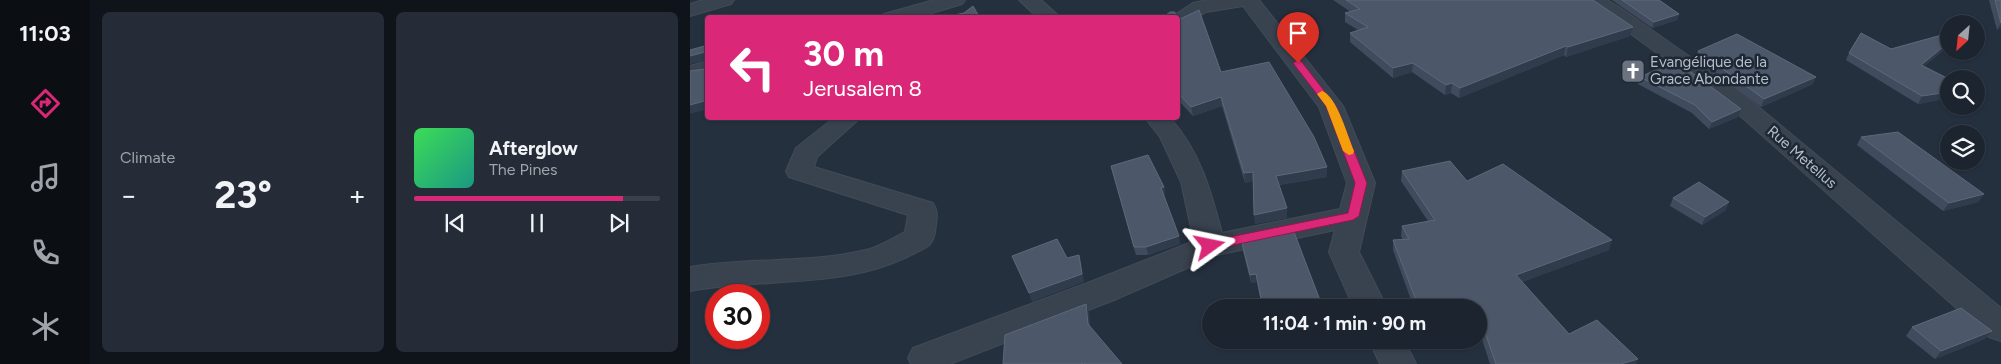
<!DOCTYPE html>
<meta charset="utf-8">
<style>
:root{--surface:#1c242f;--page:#252c37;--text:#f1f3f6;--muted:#a0a4aa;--line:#3a414b;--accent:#db2777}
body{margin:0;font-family:Figtree,sans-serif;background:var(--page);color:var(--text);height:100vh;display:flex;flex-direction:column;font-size:19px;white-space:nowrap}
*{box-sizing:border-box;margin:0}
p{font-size:16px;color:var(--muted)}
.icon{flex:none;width:28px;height:28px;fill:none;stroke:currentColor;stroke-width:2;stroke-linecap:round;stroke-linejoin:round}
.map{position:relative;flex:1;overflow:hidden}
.sheet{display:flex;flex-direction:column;gap:12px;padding:12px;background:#0f141a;width:600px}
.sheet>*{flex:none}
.guide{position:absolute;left:15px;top:15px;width:475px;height:105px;border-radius:5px;box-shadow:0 1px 4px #0004,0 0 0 1px var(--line);background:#db2777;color:#fff;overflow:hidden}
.needle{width:32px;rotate:207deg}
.fabs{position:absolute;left:1250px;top:15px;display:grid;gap:10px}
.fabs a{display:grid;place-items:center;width:45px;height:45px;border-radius:50%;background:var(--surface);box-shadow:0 1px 4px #0004,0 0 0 1px var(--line);font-size:25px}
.speed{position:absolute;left:15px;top:284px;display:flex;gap:10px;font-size:25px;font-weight:700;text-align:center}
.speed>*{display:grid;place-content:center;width:65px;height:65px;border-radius:50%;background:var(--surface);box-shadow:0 1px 4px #0004,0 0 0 1px var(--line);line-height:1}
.speed .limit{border:8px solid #d22;background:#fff;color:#111}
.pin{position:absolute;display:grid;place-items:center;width:42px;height:42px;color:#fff;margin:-51px -21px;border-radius:50% 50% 50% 0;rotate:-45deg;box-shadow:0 0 5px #0007}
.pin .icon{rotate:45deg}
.me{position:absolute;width:55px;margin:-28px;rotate:78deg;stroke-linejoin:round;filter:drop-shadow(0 0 4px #0008)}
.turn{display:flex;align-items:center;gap:18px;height:105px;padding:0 15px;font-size:22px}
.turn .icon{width:65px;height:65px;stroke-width:2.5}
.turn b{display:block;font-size:35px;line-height:42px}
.big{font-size:38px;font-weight:700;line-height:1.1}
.sheet .widget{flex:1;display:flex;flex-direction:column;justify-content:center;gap:8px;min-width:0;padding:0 18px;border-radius:8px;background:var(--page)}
.song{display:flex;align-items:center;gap:15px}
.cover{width:60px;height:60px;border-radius:8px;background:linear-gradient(135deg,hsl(130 70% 55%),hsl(170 70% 35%))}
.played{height:5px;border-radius:2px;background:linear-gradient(90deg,var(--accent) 85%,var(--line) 85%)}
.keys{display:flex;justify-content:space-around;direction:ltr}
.heat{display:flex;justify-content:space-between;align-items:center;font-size:28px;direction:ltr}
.sheet .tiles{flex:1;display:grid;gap:12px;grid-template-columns:repeat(2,1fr)}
.trip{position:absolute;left:512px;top:299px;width:285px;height:50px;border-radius:25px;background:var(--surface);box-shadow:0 1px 4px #0004,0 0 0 1px var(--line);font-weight:700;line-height:50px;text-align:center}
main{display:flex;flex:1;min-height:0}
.tabs{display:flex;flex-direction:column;width:90px;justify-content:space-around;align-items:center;background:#0b0e13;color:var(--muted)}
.tabs .icon{width:35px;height:35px}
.tabs .active{color:var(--accent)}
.tabs b{font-size:22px;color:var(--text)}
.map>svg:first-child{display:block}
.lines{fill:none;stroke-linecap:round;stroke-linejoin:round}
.minor-casing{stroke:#424b58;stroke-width:2}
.minor{fill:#39424f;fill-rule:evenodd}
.wall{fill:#404c5d}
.shaded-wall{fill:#303b4c}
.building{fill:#4c5869;stroke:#5d6878}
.route{fill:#db2777;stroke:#8e194d}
.slow{fill:#f59e0b}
.labels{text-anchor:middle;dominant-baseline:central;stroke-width:5;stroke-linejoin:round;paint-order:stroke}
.poi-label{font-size:15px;fill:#b5bdca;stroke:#1e2734;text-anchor:start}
.street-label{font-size:15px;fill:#b5bdca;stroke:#1e2734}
</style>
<main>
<nav class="tabs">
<b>11:03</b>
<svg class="icon active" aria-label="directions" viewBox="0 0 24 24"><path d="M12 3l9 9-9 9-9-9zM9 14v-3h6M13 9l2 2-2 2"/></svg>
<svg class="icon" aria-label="music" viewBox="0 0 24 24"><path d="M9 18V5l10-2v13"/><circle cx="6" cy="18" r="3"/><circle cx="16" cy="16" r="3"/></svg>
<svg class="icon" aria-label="phone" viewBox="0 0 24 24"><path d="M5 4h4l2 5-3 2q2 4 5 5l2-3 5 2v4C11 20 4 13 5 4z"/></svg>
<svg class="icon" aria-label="climate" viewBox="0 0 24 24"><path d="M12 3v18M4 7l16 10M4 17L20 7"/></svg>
</nav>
<section class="sheet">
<div class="tiles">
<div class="widget"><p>Climate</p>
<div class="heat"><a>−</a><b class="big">23°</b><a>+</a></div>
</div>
<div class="widget">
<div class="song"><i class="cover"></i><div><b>Afterglow</b><p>The Pines</p></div></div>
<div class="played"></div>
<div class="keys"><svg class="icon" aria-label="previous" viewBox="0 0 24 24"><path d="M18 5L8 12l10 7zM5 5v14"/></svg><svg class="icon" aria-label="pause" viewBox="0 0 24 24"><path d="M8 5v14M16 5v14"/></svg><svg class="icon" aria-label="next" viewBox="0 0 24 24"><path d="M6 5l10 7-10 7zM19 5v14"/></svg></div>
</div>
</div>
</section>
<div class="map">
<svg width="1311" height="364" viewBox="0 0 1311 364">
<rect width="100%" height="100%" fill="#25303f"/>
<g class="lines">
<!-- minor casing -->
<g class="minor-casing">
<g id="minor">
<path d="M13,0H44L41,4L0,16V4Z"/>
<path d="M244,0H275L272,4L225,18H191L194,14Z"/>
<path d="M329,0H351L371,18H348Z"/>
<path d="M517,0H569L653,106L685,183L669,252L697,308H664L639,252L645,230L527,255L424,300L260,364H221L218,358L223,348L400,282L504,241L491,182L470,137L455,118H480C510,151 521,191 532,233L650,209L657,183L629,107L553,6L516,12L495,25L488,27V18H480L503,3Z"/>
<path d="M893,0H917L929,7L1054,95L1311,308V341L1299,337L1038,105L915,15L896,4Z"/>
<path d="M18,61V75L0,78V66Z"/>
<path d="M144,118H170L127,157L124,167L243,203C248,211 247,216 246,225C245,231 245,238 241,243C238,248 230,250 225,253C157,290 74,277 0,291V267C59,257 122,264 180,249C192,245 204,238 215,232L218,215L99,177L96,171L106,148Z"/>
<path d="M679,340H714L726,364H690Z"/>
</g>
</g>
<!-- minor -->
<use href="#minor" class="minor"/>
</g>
<!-- wall -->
<g class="wall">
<path d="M643,0H903L940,36L876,57L874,55L769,98L761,93L755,95L722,72L703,78L660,42V33L668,30L655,22V13L661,12Z"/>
<path d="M922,0H969L989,14L987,20L962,28Z"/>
<path d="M1299,0H1311V27L1307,30Z"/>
<path d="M488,20L531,72L637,167V177L589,185L597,218L565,224L563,181L555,183L532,106L503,116L488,100Z"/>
<path d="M1259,33V46L1234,66L1259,79V98L1228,104L1156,60L1159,53L1201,49Z"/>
<path d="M1008,51L1123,84L1071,107L1005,58Z"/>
<path d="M950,77L1048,117L1019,129L1002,113L948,84Z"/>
<path d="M1171,137L1294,194L1288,202L1253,211L1167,145Z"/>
<path d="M421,166L474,187L475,195H474L490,244L458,255H446Z"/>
<path d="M712,171L777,181L919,250L832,282L879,334L946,364H800L789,330V308H724L703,250V240H713L711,236L712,226L738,221L711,181Z"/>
<path d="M983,198L1036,210L1012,225L980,206Z"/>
<path d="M552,243L633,308H572L567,282L561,283L553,251Z"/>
<path d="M1222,327L1295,339L1245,359L1216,336Z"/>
</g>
<!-- shaded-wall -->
<g class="shaded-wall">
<path d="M989,14L987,20L962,28L964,22Z"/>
<path d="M1311,23V27L1307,30Z"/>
<path d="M943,27L940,36L876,57L878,47Z"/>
<path d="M1259,42V46L1227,72L1231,65Z"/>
<path d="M876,46L874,55L769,98L770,88Z"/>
<path d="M15,52L18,60L0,64V56Z"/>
<path d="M723,63L722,72L703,78V68Z"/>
<path d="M1126,77L1123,84L1071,107L1074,99Z"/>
<path d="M762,83L761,93L755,95L756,85Z"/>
<path d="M1259,92V98L1228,104L1232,96Z"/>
<path d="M531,97L532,106L503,116L501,107Z"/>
<path d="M18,100V109L0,114V105Z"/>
<path d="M1051,109L1048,117L1019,129L1022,122Z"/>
<path d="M637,167V177L587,185L586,176Z"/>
<path d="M563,172L564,181L555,183L554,173Z"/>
<path d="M474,187L475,195L473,196L471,188Z"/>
<path d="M1294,194L1288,202L1253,211L1259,203Z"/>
<path d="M1039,202L1036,210L1012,225L1015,217Z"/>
<path d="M597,208V218L565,224L564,215Z"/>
<path d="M489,236L490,244L458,255L456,247Z"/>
<path d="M922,240L919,250L824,285L826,275Z"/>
<path d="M389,255L391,264L394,282L342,302L339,293Z"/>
<path d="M566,274L567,282L561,283L560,275Z"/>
<path d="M396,304L399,312L401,332L398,324Z"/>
<path d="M1302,331L1295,339L1245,359L1251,351Z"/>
<path d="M948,359L946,364H931Z"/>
</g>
<!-- building -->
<g class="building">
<path d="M656,0H903L943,27L878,47L876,46L770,88L762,83L756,85L723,63L703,68L660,33L678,27L655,13L670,9Z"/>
<path d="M932,0H969L989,14L964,22Z"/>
<path d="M1305,0H1311V23Z"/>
<path d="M283,6L290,18H249L274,13Z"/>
<path d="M509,10L531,72L579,62L624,137L637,167L586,176L597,208L564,215L563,172L554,173L531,97L501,107L488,93V20Z"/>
<path d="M480,12H485V18H472Z"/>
<path d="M1171,33L1201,49L1259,33V42L1231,65L1259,79V92L1232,96L1159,53Z"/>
<path d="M1047,34L1126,77L1074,99L1008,51Z"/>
<path d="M18,45V100L0,105V71L15,69V52L0,56V50Z"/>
<path d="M986,61L1051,109L1022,122L1005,105L950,77Z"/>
<path d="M1208,132L1294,194L1259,203L1171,137Z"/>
<path d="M458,155L474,187L471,188L489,236L456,247H444L421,166Z"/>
<path d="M760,161L777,181L813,164L922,240L826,275L879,334L907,320L948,359L931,364H806L789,315V308H729L703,240L719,239L712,226L745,220L712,171Z"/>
<path d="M1009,182L1039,202L1015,217L983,198Z"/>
<path d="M604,232L633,308H573L566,274L560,275L552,243Z"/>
<path d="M367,239L377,258L389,255L392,274L339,293L322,256Z"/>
<path d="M396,304L398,324L432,364H395L394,363L391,364H313L315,335Z"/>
<path d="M1271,308L1302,331L1251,351L1222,327Z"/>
</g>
<!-- route -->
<path class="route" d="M608,60L611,61L646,106L677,183L669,216L663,220L520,250L516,249L514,246L520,241L658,213L665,183L636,106L603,63Z"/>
<!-- slow -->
<path class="slow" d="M632,91C647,96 658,137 664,151L663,154L659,155L653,151L636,106L627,94Z"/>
<!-- icons -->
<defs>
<g id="church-square" transform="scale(1.25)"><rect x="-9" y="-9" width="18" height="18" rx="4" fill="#6b7280" stroke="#1e2734"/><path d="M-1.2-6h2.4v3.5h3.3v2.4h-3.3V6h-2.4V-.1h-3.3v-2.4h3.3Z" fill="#fff"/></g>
</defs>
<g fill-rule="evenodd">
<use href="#church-square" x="943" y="71"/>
</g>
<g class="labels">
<!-- poi labels -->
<g class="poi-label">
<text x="960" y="62">Evangélique de la<tspan x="960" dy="17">Grace Abondante</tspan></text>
</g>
<!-- street labels -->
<g class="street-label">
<text transform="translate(1112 157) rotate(41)">Rue Metellus</text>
</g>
</g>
</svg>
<div class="fabs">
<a><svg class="needle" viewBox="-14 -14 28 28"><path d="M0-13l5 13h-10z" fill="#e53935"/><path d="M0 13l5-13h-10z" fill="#a0a4aa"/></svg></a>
<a><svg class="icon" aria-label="search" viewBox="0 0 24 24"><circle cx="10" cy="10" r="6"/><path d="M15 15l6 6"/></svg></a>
<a><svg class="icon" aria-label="layers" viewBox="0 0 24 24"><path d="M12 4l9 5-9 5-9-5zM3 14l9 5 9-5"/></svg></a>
</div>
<div class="speed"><div class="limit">30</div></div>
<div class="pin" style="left:608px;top:63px;background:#d93025"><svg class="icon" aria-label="arrive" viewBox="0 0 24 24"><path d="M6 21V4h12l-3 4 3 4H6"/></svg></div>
<svg class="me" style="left:520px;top:246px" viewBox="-20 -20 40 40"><path d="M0-17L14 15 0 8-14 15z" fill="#db2777" stroke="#fff" stroke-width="4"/></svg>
<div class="trip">11:04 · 1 min · 90 m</div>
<div class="guide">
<div class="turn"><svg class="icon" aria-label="left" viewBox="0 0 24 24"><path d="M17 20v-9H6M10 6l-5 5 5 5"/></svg><div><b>30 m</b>Jerusalem 8</div></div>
</div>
</div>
</main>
